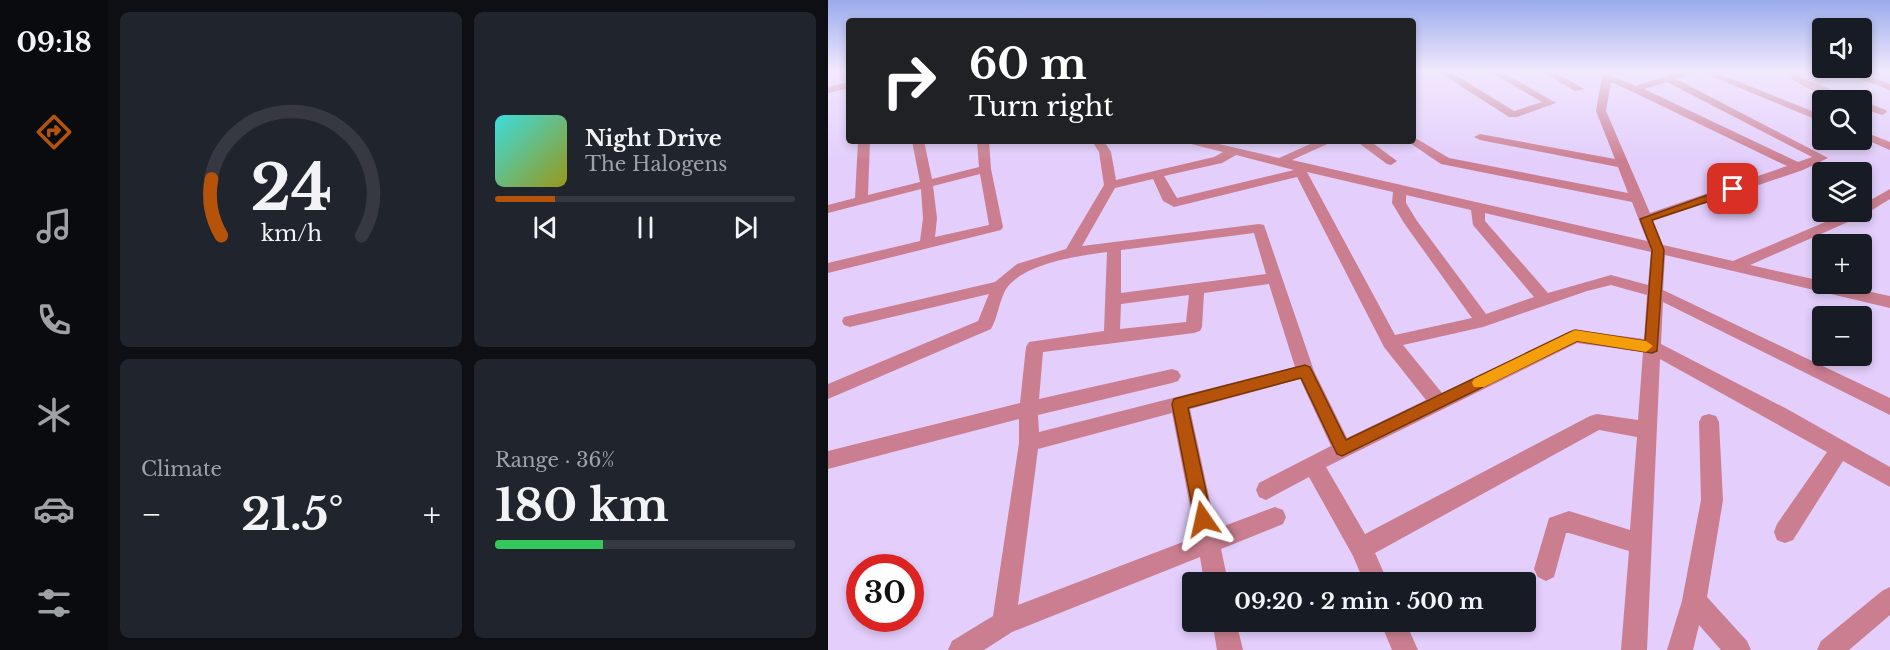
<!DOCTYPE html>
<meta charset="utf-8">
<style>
:root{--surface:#171b24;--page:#20242c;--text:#f1f3f6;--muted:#9ea1a6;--line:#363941;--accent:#b45309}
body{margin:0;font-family:"Libre Baskerville",serif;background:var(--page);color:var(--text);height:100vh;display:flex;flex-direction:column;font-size:22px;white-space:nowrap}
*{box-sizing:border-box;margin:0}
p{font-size:20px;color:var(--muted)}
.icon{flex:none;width:33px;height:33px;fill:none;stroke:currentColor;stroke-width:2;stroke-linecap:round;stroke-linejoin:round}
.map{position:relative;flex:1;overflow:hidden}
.details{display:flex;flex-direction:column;gap:12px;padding:12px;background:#0d0f14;width:720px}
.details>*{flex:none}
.banner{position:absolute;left:18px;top:18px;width:570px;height:126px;border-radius:6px;box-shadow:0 3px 9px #0003;background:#202124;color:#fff;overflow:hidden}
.controls{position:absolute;left:984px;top:18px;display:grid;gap:12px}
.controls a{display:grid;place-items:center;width:60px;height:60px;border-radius:6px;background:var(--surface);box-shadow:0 3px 9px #0003;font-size:30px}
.speed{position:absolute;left:18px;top:554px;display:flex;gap:12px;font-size:30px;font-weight:700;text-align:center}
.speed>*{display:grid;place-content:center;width:78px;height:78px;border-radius:50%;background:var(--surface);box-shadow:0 3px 9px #0003;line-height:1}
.speed .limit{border:9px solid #d22;background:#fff;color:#111}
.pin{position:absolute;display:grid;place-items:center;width:51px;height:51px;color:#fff;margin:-26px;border-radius:12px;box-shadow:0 3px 9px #0006}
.me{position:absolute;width:66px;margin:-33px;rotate:349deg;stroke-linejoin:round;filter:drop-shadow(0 0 4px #0008)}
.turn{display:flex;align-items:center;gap:21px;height:126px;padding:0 24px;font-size:27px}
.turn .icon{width:78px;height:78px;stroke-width:2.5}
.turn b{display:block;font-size:42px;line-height:51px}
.big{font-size:45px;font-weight:700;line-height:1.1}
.details .card{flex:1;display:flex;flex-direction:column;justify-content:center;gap:9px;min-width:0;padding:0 21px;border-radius:9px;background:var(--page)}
.details .dial{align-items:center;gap:0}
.dial svg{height:156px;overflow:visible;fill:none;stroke:var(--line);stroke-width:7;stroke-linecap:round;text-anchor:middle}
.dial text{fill:var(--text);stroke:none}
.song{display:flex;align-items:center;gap:18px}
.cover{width:72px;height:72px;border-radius:9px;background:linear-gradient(135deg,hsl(180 70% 55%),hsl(60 70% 35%))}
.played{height:6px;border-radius:3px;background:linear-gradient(90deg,var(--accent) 20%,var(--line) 20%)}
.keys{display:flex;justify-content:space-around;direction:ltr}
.heat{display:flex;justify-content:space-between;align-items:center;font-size:33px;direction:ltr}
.charge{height:9px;border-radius:4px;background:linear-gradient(90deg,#34c759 36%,var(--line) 0)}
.details .tiles{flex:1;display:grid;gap:12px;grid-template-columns:repeat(2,1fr)}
.trip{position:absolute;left:354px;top:572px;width:354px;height:60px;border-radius:6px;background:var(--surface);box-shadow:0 3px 9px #0003;font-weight:700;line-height:60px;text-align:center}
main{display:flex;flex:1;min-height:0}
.menu{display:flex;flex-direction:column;width:108px;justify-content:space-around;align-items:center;background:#090b0e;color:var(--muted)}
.menu .icon{width:42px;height:42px}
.menu .on{color:var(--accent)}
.menu b{font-size:27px;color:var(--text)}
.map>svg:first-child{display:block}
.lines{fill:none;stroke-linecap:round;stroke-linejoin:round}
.minor{fill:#ca7e8f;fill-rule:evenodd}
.route{fill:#b45309;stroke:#753606;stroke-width:1.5}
.slow{fill:#f59e0b}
</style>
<main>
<nav class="menu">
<b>09:18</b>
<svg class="icon on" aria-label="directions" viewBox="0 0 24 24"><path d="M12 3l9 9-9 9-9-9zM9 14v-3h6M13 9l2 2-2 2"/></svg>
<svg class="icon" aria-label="music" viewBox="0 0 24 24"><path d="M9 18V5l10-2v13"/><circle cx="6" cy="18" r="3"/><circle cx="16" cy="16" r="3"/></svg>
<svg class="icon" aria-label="phone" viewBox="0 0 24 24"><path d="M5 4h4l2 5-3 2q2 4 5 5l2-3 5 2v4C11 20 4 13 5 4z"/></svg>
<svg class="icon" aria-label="climate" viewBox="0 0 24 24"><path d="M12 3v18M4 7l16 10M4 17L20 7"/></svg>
<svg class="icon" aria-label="car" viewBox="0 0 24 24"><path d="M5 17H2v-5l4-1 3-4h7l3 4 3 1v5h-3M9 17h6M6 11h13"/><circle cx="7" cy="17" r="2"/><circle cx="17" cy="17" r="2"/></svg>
<svg class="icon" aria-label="filters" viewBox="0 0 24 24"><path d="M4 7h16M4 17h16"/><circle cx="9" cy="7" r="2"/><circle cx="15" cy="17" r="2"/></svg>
</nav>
<section class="details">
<div class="tiles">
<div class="card dial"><svg viewBox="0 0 100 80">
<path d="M14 69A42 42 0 1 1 86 69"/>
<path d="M14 69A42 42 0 0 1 9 40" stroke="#b45309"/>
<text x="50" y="56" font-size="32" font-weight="700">24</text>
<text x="50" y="72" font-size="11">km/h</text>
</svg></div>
<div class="card">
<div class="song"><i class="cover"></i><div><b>Night Drive</b><p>The Halogens</p></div></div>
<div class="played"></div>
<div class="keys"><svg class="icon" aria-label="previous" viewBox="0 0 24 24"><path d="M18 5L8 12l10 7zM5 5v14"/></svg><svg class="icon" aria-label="pause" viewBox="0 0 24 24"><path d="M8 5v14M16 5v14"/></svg><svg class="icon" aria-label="next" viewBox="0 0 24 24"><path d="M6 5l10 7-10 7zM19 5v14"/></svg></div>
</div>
<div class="card"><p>Climate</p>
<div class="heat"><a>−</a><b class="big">21.5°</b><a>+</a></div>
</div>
<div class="card"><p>Range · 36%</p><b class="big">180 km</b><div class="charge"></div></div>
</div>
</section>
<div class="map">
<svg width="1062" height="650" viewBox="0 0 1062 650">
<rect width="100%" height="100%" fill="#e3cefc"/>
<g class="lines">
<!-- minor -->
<g class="minor">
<path d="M609,71H621L686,111L714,102L661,71H673L728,103L689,117H681Z"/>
<path d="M713,71H725L756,89L747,91Z"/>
<path d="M775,71H785L784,76L808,86L854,71H869L848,79L1000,158L975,170L825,221L835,245L905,261L1021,212H1034V205L1062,189V199L1036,215L922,265L994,281V284H1005L1062,296V308L837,255L835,290L1062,398V415L835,302L833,344L959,409L1062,467V487L1015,461L965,540L957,543L949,540L946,532L949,524L999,452L832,359L819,650H793L801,551L741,533H738L726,577L718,581L710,577L706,569L721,518L741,511L802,530L809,437L771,430L547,553L560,582H536L525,556L481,477L438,500L431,497L428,490L431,483L503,446L472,379L362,409L388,529L447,507L455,510L458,517L455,524L393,549L400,582H376L372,557L184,632L156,650H120L124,641L165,616L191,443V419L0,469V451L192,403L198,347L201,342L276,331L279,252C250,256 196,263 178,289C171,301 170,317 163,329L0,399V384L150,321L161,294L22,327L16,325L14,321L16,317L167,282L189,264L238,249L276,185L271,152L264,141H276L283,152L288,180L386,157L395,152L359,143L357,141H378L451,158L489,141H506L464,160L819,241L804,202L613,164L579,141H585V138L589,139L621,158L800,193L790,167L652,140L646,137L652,134L787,159L768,111ZM783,82L803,91L959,166L822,213L778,111ZM839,82L984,157L970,162L816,89ZM408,155L466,170L349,198L336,176L394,163ZM479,172L565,192L564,203L576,223L644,318L567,335ZM469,177L556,347L598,400L519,438L486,371L436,225L431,224L254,246L287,188L325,179L335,201L346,207ZM578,195L643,210L645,225L706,297L658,314L589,221L578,203ZM657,213L823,252L820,285L783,275L720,293L657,221ZM426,233L438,274L293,293V250ZM441,284L467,367L211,432L210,415L344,383L350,381L353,376L350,371L344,369L211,399L215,352L366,333L372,331L374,327L376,293ZM783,285L819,295L816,339L747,330L614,393L575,345L655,327L759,291ZM361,295L358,322L292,329L293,304ZM749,343L815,352L810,420L769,414L762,416L537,534L498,467ZM344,413L368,537L190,605L210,449Z"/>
<path d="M871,71H884L994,115V122Z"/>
<path d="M962,71H972V76L979,80L1028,100C1008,102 981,90 964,79Z"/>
<path d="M1012,71H1026L1062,84V90Z"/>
<path d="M21,82V88L0,93V87Z"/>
<path d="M1034,101L1058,110L1059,112L1054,115L1034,108Z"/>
<path d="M1034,131L1062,142V150L1034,138Z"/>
<path d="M30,141H42L40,195L92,182L84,141H96L104,179L151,167L149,141H161L163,169L175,227L173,230L0,273V263L92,241L95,218L93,189L0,213V205L27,198ZM152,174L161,225L107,237L109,218L105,186Z"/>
<path d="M528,141H542L569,161L563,165L559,164Z"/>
<path d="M881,414L888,416L891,422L895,500L879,597L919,641L923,650H893L871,625L865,650H839L854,601L873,500L871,422L874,416Z"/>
<path d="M1062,587V615L1021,650H989L993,641L1054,591Z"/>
<path d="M384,621H408L415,650H389Z"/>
<path d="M552,621H577L590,650H564Z"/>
</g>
</g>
<!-- sky -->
<linearGradient id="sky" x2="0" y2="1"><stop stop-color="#9aabec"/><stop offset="0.44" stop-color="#f2e9fe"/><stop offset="1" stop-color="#f2e9fe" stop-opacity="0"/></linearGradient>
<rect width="1062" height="162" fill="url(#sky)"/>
<!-- route -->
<path class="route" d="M905,186L911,189L909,192L824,220L836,250L829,351L824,353L749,341L514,456L509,454L473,378L360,408L384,519L381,526L375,528L368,526L344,404L346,399L477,365L482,367L518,440L742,332L747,330L817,341L824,250L812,219Z"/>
<!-- slow -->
<path class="slow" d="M747,330L818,341L825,346L818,352L749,341L656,387H646L644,383L646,379Z"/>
</svg>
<div class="controls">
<a><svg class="icon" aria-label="sound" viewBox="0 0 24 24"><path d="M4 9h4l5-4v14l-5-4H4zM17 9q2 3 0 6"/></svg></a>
<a><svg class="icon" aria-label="search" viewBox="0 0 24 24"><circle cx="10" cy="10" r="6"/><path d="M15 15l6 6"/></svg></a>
<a><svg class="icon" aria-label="layers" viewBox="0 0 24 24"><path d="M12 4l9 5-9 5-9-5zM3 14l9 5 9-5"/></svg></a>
<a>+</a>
<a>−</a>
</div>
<div class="speed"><div class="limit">30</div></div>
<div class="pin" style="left:905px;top:189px;background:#d93025"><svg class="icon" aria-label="arrive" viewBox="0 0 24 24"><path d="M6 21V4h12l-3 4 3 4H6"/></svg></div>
<svg class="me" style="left:375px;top:519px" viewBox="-20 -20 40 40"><path d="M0-17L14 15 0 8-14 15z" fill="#b45309" stroke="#fff" stroke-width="4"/></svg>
<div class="trip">09:20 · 2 min · 500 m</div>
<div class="banner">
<div class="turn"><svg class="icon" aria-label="right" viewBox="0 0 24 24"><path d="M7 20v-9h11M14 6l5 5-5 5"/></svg><div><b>60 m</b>Turn right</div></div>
</div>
</div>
</main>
